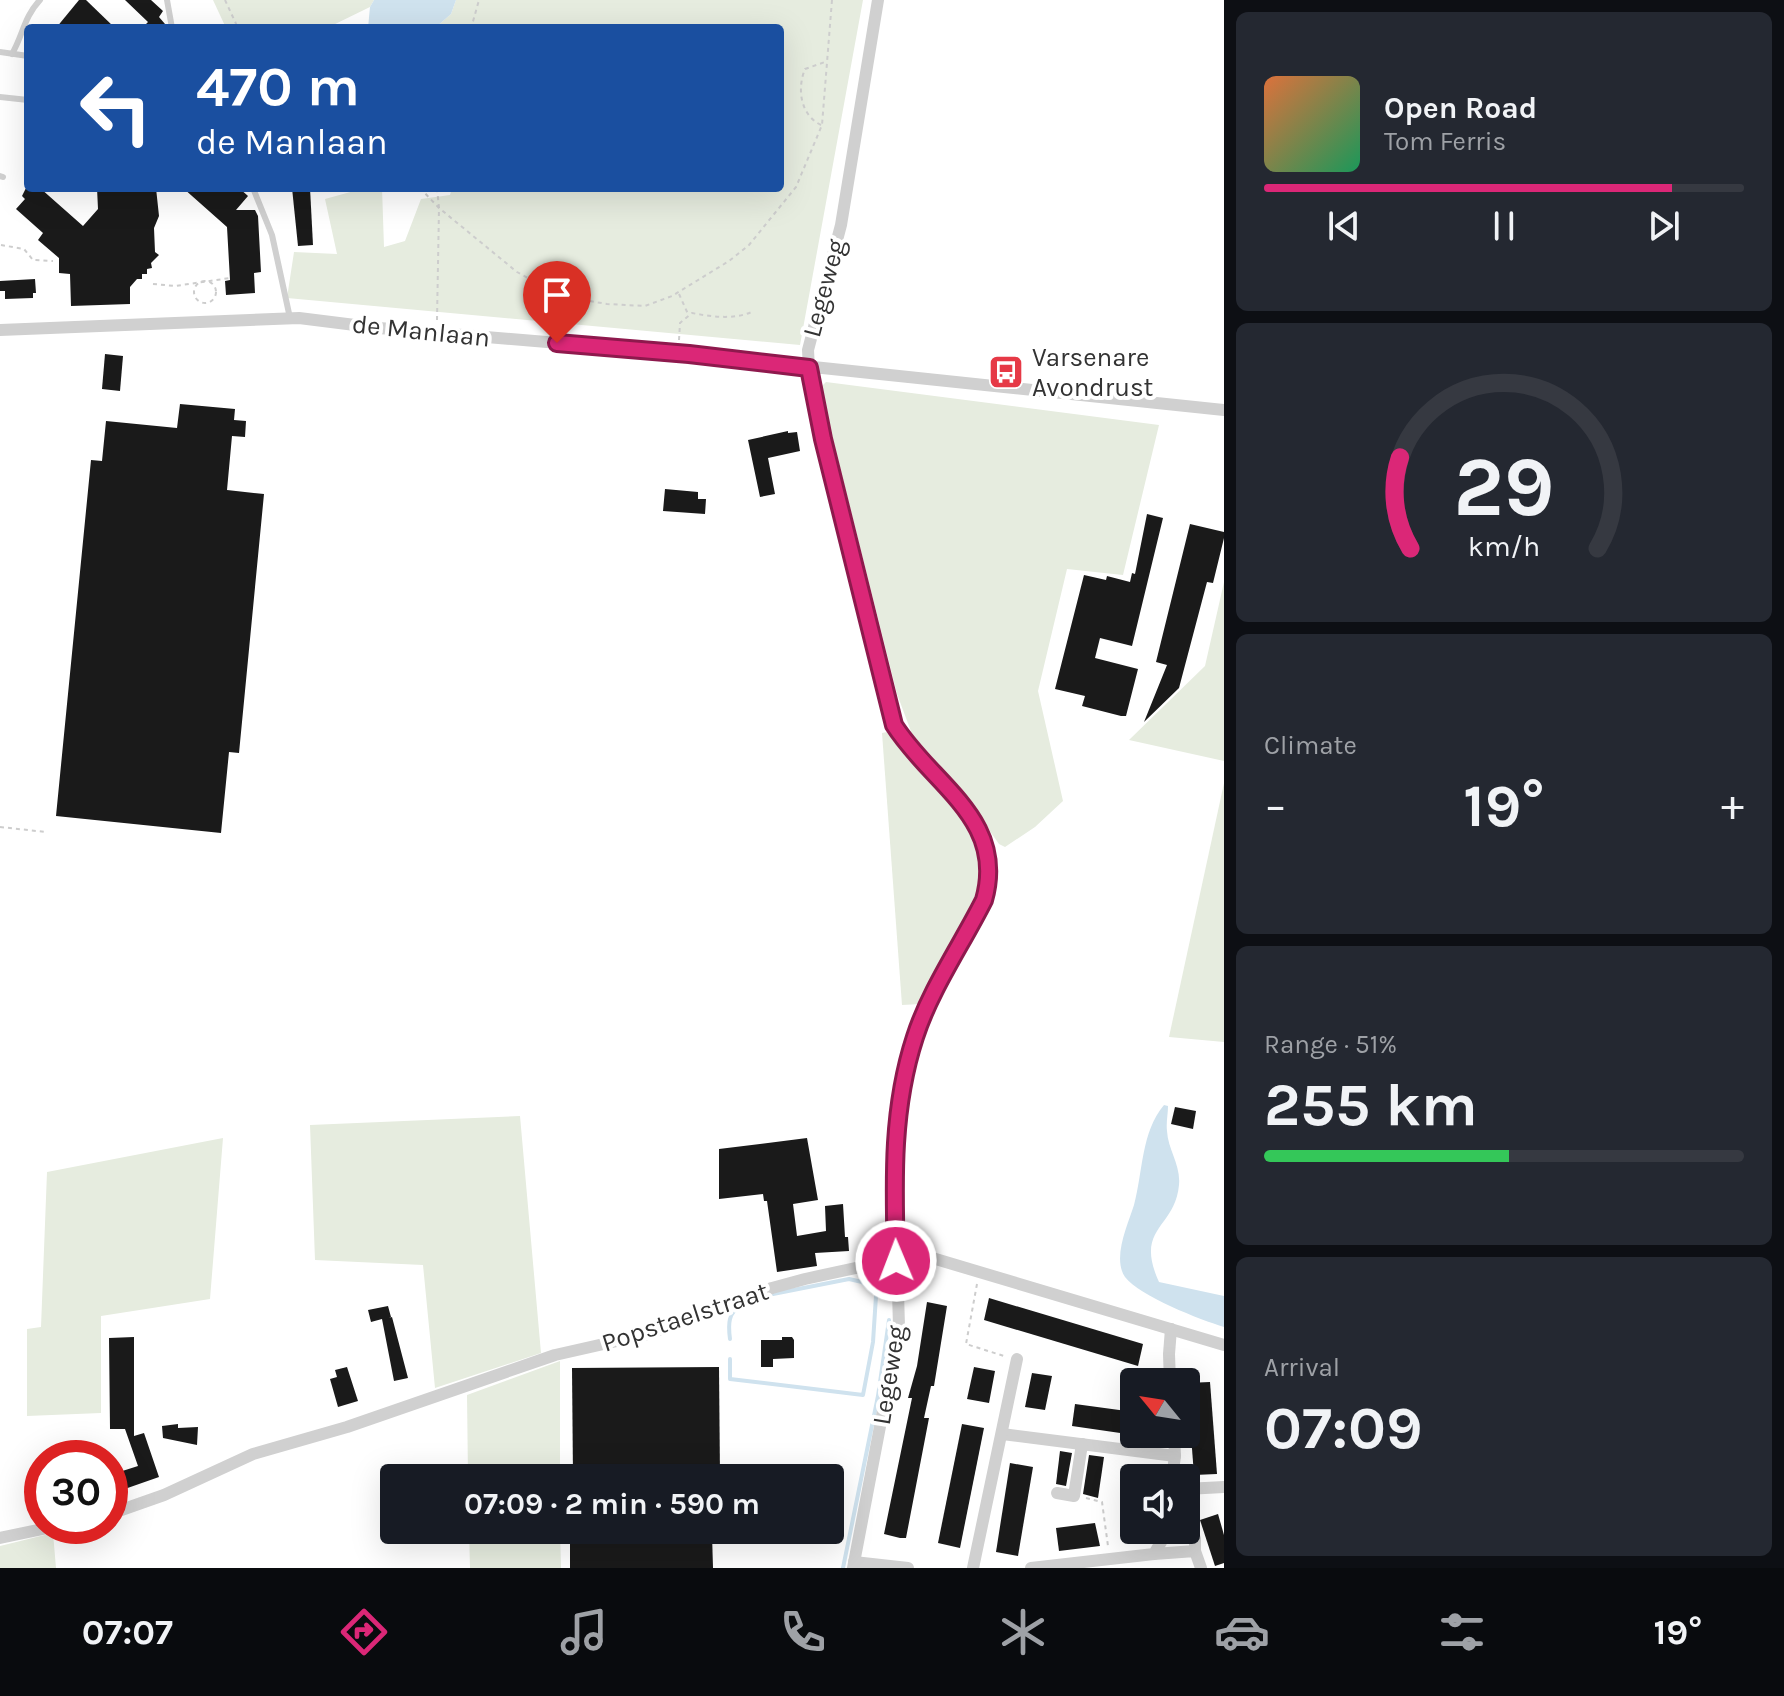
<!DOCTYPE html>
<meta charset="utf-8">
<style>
:root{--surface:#171b24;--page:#242831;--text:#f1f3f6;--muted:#9ea1a6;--line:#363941;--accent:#db2777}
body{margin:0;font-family:Karla,sans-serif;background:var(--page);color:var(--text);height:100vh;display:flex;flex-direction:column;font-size:30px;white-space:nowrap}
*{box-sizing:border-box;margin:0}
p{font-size:26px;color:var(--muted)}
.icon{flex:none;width:44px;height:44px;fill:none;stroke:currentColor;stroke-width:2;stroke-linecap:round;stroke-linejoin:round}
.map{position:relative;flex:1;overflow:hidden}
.details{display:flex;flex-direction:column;gap:12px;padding:12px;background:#0d0f14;width:560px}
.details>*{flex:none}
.banner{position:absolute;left:24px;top:24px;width:760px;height:168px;border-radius:8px;box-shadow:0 8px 32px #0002;background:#1a4fa0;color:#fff;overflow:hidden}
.needle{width:52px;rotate:300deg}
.controls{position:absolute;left:1120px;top:1368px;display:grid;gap:16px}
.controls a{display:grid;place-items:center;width:80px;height:80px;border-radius:8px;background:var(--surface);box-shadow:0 8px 32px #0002;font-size:40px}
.speed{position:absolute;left:24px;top:1440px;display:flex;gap:16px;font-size:40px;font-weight:700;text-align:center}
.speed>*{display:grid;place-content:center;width:104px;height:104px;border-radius:50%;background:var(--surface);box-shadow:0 8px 32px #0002;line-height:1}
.speed .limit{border:12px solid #d22;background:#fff;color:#111}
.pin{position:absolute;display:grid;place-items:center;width:68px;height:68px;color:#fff;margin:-82px -34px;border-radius:50% 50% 50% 0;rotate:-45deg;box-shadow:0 0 8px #0007}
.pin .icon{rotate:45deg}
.me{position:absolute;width:88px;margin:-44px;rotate:359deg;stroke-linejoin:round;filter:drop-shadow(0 0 6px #0008)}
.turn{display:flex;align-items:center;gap:28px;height:168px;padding:0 40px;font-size:36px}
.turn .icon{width:104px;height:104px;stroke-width:2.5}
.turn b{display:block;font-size:56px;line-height:68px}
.big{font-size:60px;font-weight:700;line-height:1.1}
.details .card{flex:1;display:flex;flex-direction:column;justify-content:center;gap:12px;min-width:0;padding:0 28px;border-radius:12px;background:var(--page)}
.details .dial{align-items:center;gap:0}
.dial svg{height:208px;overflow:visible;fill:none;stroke:var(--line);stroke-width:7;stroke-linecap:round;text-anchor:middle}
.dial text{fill:var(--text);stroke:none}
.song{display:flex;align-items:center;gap:24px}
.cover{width:96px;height:96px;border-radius:12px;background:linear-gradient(135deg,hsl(20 70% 55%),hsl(150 70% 35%))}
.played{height:8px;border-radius:4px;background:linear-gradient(90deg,var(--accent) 85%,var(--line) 85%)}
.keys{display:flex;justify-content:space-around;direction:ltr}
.heat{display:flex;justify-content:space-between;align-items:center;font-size:44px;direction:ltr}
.charge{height:12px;border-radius:6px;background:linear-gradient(90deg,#34c759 51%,var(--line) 0)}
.trip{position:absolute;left:380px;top:1464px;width:464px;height:80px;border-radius:8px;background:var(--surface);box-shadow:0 8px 32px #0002;font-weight:700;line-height:80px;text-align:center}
.menu{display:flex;height:128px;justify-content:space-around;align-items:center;background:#090b0e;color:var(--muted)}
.menu .icon{width:56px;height:56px}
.menu .on{color:var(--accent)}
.menu b{font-size:36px;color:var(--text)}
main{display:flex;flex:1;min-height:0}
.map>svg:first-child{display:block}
.green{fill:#e6ecdf}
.water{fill:#cfe2ee}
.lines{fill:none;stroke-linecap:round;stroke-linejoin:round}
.stream{stroke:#cfe2ee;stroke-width:4}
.building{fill:#1a1a1a}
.path{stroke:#cdcdcd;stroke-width:2;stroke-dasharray:4 4;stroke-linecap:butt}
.service{stroke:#d0d0d0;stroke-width:6}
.minor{stroke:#d0d0d0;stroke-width:12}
.route-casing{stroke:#8e194d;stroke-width:20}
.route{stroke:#db2777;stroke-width:14}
.labels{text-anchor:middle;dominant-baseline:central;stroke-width:8;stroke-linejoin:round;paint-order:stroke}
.street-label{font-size:26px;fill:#333;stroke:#fff}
.poi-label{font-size:26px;fill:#333;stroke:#fff;text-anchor:start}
</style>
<main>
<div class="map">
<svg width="1224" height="1568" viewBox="0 0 1224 1568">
<rect width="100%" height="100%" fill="#fff"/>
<!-- green -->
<g class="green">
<path d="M213,0H374L370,7L327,28H226Z"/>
<path d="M456,0H863L800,345L287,298L294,252L337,254L325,199L365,188H382L384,247L405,241L421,199L450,195L452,188H780V28H435L451,14Z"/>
<path d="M826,382L1159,425L1123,575L1067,569L1038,691L1063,801L1035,827L1005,847L999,844L957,785L912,734L897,694L822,396V386Z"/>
<path d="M1224,582V761L1129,740L1205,666Z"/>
<path d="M887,732L962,816L979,842L982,866L979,888L921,1004L902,1005L882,733Z"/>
<path d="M1224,783V1042L1169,1037Z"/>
<path d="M520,1116L541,1353L435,1388L423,1265L315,1260L310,1125Z"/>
<path d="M223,1138L210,1299L101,1316V1413L27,1416V1329L41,1327L47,1172Z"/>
<path d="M560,1361V1478H468L467,1395Z"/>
<path d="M469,1530H560L561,1568H470Z"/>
<path d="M53,1533L56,1568H0V1546Z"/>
</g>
<!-- water -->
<g class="water">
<path d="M374,0H456L451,14L435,28H368L370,7Z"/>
<path d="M1164,1105L1168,1106C1168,1114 1166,1123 1167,1131C1168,1150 1181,1165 1179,1185C1175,1229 1134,1227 1159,1282L1224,1296V1327C1201,1320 1139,1296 1125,1277C1112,1258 1128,1224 1134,1205C1143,1172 1141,1132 1164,1105Z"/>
</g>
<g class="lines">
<!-- stream -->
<g class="stream">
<path d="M773,1294L849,1279L862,1282L873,1292"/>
<path d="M730,1339C728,1324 728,1312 742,1305"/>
<path d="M730,1359V1379L863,1395L873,1342L876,1296"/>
<path d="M843,1568L878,1396L889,1320"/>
</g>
</g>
<!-- building -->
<g class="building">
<path d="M79,0H86L115,28H56Z"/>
<path d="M125,0H151L163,11L159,17L165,24L160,28H142L148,22Z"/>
<path d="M26,188H40L83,226L98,209L97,188H156L159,216L154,228L155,252L159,255L151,263L152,268L147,269V274H142V279H137L130,287V304L71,306L70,274L59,273V258L38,240L43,233L16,209L25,199L22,196Z"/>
<path d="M183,188H239L248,196L236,210H255L258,216L261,272L254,273L255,293L226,295L225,281L230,280L227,227Z"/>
<path d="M292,188H310L313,245L298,246Z"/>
<path d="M35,279L36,293H33V298L5,299V291H0V281Z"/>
<path d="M105,354L123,356L120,391L102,389Z"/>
<path d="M180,404L235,409L234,420L246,421L245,437L232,436L227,490L264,494L239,753L229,752L221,833L56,816L91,460L102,461L106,421L177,428Z"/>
<path d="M788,431V433L797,432L800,451L768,458L775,494L760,497L748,440Z"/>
<path d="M665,489L698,492V499H706L705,514L663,511Z"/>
<path d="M1147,514L1163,518L1132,646L1100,638L1095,658L1138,669L1126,716H1121L1082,706L1085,696L1055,689L1084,575L1106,580L1107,576L1130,582L1132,573L1135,574Z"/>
<path d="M1190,524L1224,532V538L1213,583L1207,582L1179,688L1144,722L1167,665L1156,662Z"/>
<path d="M1175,1107L1196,1111L1193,1129L1171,1124Z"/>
<path d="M807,1138L818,1200L793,1204L797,1236L826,1231L825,1206L843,1204L845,1237H848L849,1251L815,1253L817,1266L777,1272L767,1201H764L763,1194L719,1199V1149Z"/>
<path d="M989,1298L1143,1344L1138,1366L984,1320Z"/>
<path d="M927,1302L947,1306L934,1386H931L924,1418H929L906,1538H900L884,1534L912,1398H908L917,1366Z"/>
<path d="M388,1306L391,1317L389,1318L392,1317L408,1378L394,1381L382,1319L371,1322L368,1310Z"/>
<path d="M134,1337V1436L144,1433L159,1477L119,1491L113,1474L138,1466L125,1429H110L109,1338Z"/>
<path d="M782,1337H792L794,1340V1358L773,1359V1367H761V1340H782Z"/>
<path d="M347,1367L358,1401L338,1407L330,1379L337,1377L335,1370Z"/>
<path d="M719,1367L720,1478H573L572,1368Z"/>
<path d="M974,1367L995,1371L989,1403L967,1399Z"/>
<path d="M1032,1373L1052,1376L1045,1410L1025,1407Z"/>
<path d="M1210,1382L1217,1474L1194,1475L1187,1383Z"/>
<path d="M1075,1404L1134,1412V1435L1072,1426Z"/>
<path d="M178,1424V1428L198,1427L197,1445L163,1438L162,1426Z"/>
<path d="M962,1424L984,1428L960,1548L938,1543Z"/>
<path d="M1060,1451L1072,1453L1066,1486L1056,1484Z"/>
<path d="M1089,1455L1104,1457L1098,1498L1083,1494Z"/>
<path d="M1010,1463L1033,1467L1018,1556L996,1552Z"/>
<path d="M1218,1514L1224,1535V1563L1215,1566L1200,1520Z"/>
<path d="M1095,1523L1100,1546L1059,1551L1056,1528Z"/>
<path d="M570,1530L712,1534L713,1568H570Z"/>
</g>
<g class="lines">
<!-- path -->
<g class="path">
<path d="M225,0L238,28"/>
<path d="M469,28L472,25L479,0"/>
<path d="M821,125C800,115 797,88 805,69L825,62"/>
<path d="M420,188L439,208L517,272L560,296L607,304L645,306L672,296L729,261L749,245L796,187L822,125L832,0"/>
<path d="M1,245L24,249L33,260L53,261"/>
<circle cx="205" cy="292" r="11"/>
<path d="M153,284L175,286L230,278"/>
<path d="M679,294L688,314"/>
<path d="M437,320L439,208L437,188"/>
<path d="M679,340L680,323L692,313C713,317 735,320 754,311"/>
<path d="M0,827L46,832"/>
<path d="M977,1284L966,1344L1004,1356"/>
<path d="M1086,1498L1102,1502L1108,1546"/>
</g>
<!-- service -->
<g class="service">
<path d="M167,0L172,28"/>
<path d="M0,52L28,56"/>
<path d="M12,54C23,35 24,17 40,0"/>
<path d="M0,97L28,100"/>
<path d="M0,176L3,177"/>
<path d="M253,188L272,235L290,318"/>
</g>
<!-- minor -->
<g class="minor">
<path d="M0,330L299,318L379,328L689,354L1224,410"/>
<path d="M1170,1382L1169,1354L1171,1329"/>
<path d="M1002,1434L1175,1456"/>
<path d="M1172,1478L1175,1456L1174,1434"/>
<path d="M1186,1489L1224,1487"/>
<path d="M1057,1493L1074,1496L1082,1444"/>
<path d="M1186,1512L1195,1539V1551"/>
<path d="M110,1514L164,1495L253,1454L347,1427L555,1355L648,1334L772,1288L805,1279L911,1256L929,1257L1224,1345"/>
<path d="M0,1538L57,1526"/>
<path d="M1154,1554L1195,1551L1201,1568"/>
<path d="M854,1562L908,1568"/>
<path d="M853,1568L899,1327L894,1151L899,1098L916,1034L984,900C1006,819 931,785 894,725L823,439L809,368L808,350L841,225L878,0"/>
<path d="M973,1568L1017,1359"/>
<path d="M1031,1568L1154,1554L1164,1537L1165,1530"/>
</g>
</g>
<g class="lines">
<!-- route casing -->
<g class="route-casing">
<path id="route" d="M557,343L689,354L809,368L823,439L894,725C932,785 1007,819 984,900C962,944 930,990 915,1037C891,1110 894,1184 896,1261"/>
</g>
<!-- route -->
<use href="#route" class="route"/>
</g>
<!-- icons -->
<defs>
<g id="bus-square" transform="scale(1.8)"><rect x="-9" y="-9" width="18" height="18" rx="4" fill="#e63946" stroke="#fff"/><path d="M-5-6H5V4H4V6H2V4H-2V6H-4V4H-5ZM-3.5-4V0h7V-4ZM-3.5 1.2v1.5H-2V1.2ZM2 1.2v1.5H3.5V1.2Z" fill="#fff"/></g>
</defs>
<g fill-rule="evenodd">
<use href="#bus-square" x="1006" y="372"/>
</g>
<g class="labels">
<!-- street labels -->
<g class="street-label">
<text transform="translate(824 288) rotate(-75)">Legeweg</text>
<text transform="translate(421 331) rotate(6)">de Manlaan</text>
<text transform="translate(685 1317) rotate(-18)">Popstaelstraat</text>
<text transform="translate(889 1375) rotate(-81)">Legeweg</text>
</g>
<!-- poi labels -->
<g class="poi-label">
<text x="1032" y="357">Varsenare<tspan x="1032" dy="30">Avondrust</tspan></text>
</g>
</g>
</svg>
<div class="controls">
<a><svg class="needle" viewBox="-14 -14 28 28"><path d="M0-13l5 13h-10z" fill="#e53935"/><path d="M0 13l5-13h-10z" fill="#9ea1a6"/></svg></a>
<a><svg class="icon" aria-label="sound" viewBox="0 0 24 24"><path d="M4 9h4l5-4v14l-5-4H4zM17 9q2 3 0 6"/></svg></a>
</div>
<div class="speed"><div class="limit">30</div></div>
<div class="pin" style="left:557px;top:343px;background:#d93025"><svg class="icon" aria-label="arrive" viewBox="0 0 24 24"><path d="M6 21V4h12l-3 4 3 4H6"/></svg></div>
<svg class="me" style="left:896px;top:1261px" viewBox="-20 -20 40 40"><circle r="17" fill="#db2777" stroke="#fff" stroke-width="3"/><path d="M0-11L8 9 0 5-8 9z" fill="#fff"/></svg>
<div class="trip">07:09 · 2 min · 590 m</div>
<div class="banner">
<div class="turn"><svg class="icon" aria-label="left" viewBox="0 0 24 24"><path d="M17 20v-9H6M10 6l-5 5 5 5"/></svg><div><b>470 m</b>de Manlaan</div></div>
</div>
</div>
<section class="details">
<div class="card">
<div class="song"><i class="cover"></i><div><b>Open Road</b><p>Tom Ferris</p></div></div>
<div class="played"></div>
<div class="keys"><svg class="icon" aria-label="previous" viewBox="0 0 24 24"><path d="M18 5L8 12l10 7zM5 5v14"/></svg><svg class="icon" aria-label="pause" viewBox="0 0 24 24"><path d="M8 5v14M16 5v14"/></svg><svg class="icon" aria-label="next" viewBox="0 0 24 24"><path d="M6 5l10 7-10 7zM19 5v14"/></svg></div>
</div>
<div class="card dial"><svg viewBox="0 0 100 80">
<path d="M14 69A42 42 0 1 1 86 69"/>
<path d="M14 69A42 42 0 0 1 10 34" stroke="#db2777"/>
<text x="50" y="56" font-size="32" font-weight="700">29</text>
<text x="50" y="72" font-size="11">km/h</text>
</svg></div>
<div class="card"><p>Climate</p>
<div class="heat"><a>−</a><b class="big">19°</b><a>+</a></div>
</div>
<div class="card"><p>Range · 51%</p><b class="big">255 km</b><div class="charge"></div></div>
<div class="card"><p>Arrival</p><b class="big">07:09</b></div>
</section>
</main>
<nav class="menu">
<b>07:07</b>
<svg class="icon on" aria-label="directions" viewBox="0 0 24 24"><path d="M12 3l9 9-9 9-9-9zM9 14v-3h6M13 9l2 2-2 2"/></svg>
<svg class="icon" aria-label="music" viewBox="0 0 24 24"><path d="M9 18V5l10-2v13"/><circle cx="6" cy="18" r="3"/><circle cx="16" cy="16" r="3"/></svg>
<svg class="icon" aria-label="phone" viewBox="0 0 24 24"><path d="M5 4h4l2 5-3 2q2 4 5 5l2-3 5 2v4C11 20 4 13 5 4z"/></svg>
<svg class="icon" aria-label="climate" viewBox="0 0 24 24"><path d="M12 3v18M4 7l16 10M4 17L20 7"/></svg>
<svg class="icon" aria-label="car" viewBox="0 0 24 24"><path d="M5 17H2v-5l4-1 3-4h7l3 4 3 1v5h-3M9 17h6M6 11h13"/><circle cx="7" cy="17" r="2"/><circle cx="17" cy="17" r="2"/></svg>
<svg class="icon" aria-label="filters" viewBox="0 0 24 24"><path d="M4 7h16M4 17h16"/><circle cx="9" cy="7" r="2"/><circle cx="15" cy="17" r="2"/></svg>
<b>19°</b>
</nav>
